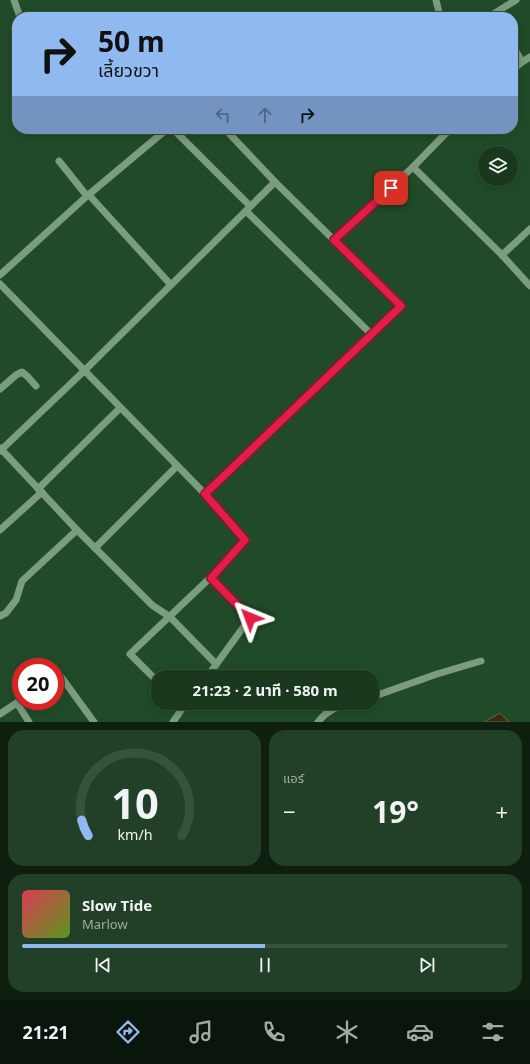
<!DOCTYPE html>
<html lang="th">
<meta charset="utf-8">
<style>
:root{--surface:#19381e;--page:#223f27;--text:#f1f3f6;--muted:#9faca4;--line:#37523c;--accent:#90b9f0}
body{margin:0;font-family:"Noto Sans","Noto Sans Thai",sans-serif;background:var(--page);color:var(--text);height:100vh;display:flex;flex-direction:column;font-size:15px;white-space:nowrap}
*{box-sizing:border-box;margin:0}
p{font-size:13px;color:var(--muted)}
.icon{flex:none;width:22px;height:22px;fill:none;stroke:currentColor;stroke-width:2;stroke-linecap:round;stroke-linejoin:round}
.map{position:relative;height:722px;overflow:hidden}
.details{display:flex;flex-direction:column;gap:8px;padding:8px;background:#0e1f10;flex:1}
.details>*{flex:none}
.hud{position:absolute;left:12px;top:12px;width:506px;height:122px;border-radius:16px;box-shadow:0 2px 10px #0003,0 0 0 1px var(--line);background:#90b9f0;color:#111;overflow:hidden}
.tools{position:absolute;left:478px;top:146px;display:grid;gap:8px}
.tools a{display:grid;place-items:center;width:40px;height:40px;border-radius:50%;background:var(--surface);box-shadow:0 2px 10px #0003,0 0 0 1px var(--line);font-size:20px}
.speed{position:absolute;left:12px;top:658px;display:flex;gap:8px;font-size:20px;font-weight:700;text-align:center}
.speed>*{display:grid;place-content:center;width:52px;height:52px;border-radius:50%;background:var(--surface);box-shadow:0 2px 10px #0003,0 0 0 1px var(--line);line-height:1}
.speed .limit{border:6px solid #d22;background:#fff;color:#111}
.pin{position:absolute;display:grid;place-items:center;width:34px;height:34px;color:#fff;margin:-17px;border-radius:8px;box-shadow:0 2px 6px #0006}
.me{position:absolute;width:44px;margin:-22px;rotate:316deg;stroke-linejoin:round;filter:drop-shadow(0 0 3px #0008)}
.turn{display:flex;align-items:center;gap:14px;height:84px;padding:0 20px;font-size:18px}
.turn .icon{width:52px;height:52px;stroke-width:2.5}
.turn b{display:block;font-size:28px;line-height:34px}
.lanes{display:flex;align-items:center;height:38px;padding:0 20px;background:#0003;justify-content:center;gap:20px;direction:ltr}
.lanes .off{opacity:.35}
.big{font-size:30px;font-weight:700;line-height:1.1}
.details .tile{flex:1;display:flex;flex-direction:column;justify-content:center;gap:6px;min-width:0;padding:0 14px;border-radius:16px;background:var(--page)}
.details .dial{align-items:center;gap:0}
.dial svg{height:104px;overflow:visible;fill:none;stroke:var(--line);stroke-width:7;stroke-linecap:round;text-anchor:middle}
.dial text{fill:var(--text);stroke:none}
.song{display:flex;align-items:center;gap:12px}
.cover{width:48px;height:48px;border-radius:6px;background:linear-gradient(135deg,hsl(350 70% 55%),hsl(90 70% 35%))}
.played{height:4px;border-radius:2px;background:linear-gradient(90deg,var(--accent) 50%,var(--line) 50%)}
.keys{display:flex;justify-content:space-around;direction:ltr}
.heat{display:flex;justify-content:space-between;align-items:center;font-size:22px;direction:ltr}
.details .tiles{flex:1;display:grid;gap:8px;grid-template-columns:1fr 1fr}
.tile:last-child{grid-column:span 2}
.trip{position:absolute;left:151px;top:670px;width:228px;height:40px;border-radius:16px;background:var(--surface);box-shadow:0 2px 10px #0003,0 0 0 1px var(--line);font-weight:700;line-height:40px;text-align:center}
.tab-bar{display:flex;height:64px;justify-content:space-around;align-items:center;background:#0a160c;color:var(--muted)}
.tab-bar .icon{width:28px;height:28px}
.tab-bar .active{color:var(--accent)}
.tab-bar b{font-size:18px;color:var(--text)}
.map>svg:first-child{display:block}
.water{fill:#3a2d0d;stroke:#656246}
.lines{fill:none;stroke-linecap:round;stroke-linejoin:round}
.minor{stroke:#7b9c7e;stroke-width:7}
.route-casing{stroke:#92132f;stroke-width:10}
.route{stroke:#e11d48;stroke-width:7}
</style>
<div class="map">
<svg width="530" height="722" viewBox="0 0 530 722">
<rect width="100%" height="100%" fill="#214b28"/>
<!-- water -->
<path class="water" d="M500,713L509,722H484Z"/>
<g class="lines">
<!-- minor -->
<g class="minor">
<path d="M14,0L20,17"/>
<path d="M436,0L440,17"/>
<path d="M497,17L495,13L516,0"/>
<path d="M513,46L522,62"/>
<path d="M513,70L522,62L530,57"/>
<path d="M173,129L250,206"/>
<path d="M59,161L87,196"/>
<path d="M413,167L502,255L530,286"/>
<path d="M89,195L171,285"/>
<path d="M246,211L371,334"/>
<path d="M334,240L413,167L450,129"/>
<path d="M502,255L530,229"/>
<path d="M0,275L87,196L167,129"/>
<path d="M0,284L205,494L245,540L211,577L130,654L158,682"/>
<path d="M0,389L16,375L22,372L28,377L36,386"/>
<path d="M0,448L77,530L152,605L170,617L216,664"/>
<path d="M0,451L84,371L275,182"/>
<path d="M38,489L120,408"/>
<path d="M205,494L401,306L275,182L225,129"/>
<path d="M0,530L42,492"/>
<path d="M95,548L177,466"/>
<path d="M0,616L6,613L16,600L22,581L77,530"/>
<path d="M207,677L250,618L211,577"/>
<path d="M55,682L62,678L94,722"/>
<path d="M372,697L437,674L481,661"/>
<path d="M17,703L29,722"/>
<path d="M0,714L21,700"/>
<path d="M173,722L186,703"/>
<path d="M318,722C327,710 337,707 350,703"/>
</g>
</g>
<g class="lines">
<!-- route casing -->
<g class="route-casing">
<path id="route" d="M250,618L211,578L245,540L205,494L401,306L334,240L391,188"/>
</g>
<!-- route -->
<use href="#route" class="route"/>
</g>
</svg>
<div class="tools">
<a><svg class="icon" aria-label="layers" viewBox="0 0 24 24"><path d="M12 4l9 5-9 5-9-5zM3 14l9 5 9-5"/></svg></a>
</div>
<div class="speed"><div class="limit">20</div></div>
<div class="pin" style="left:391px;top:188px;background:#d93025"><svg class="icon" aria-label="arrive" viewBox="0 0 24 24"><path d="M6 21V4h12l-3 4 3 4H6"/></svg></div>
<svg class="me" style="left:250px;top:618px" viewBox="-20 -20 40 40"><path d="M0-17L14 15 0 8-14 15z" fill="#e11d48" stroke="#fff" stroke-width="4"/></svg>
<div class="trip">21:23 · 2 นาที · 580 m</div>
<div class="hud">
<div class="turn"><svg class="icon" aria-label="right" viewBox="0 0 24 24"><path d="M7 20v-9h11M14 6l5 5-5 5"/></svg><div><b>50 m</b>เลี้ยวขวา</div></div>
<div class="lanes"><svg class="icon off" aria-label="left" viewBox="0 0 24 24"><path d="M17 20v-9H6M10 6l-5 5 5 5"/></svg><svg class="icon off" aria-label="ahead" viewBox="0 0 24 24"><path d="M12 20V5M6 11l6-6 6 6"/></svg><svg class="icon" aria-label="right" viewBox="0 0 24 24"><path d="M7 20v-9h11M14 6l5 5-5 5"/></svg></div>
</div>
</div>
<section class="details">
<div class="tiles">
<div class="tile dial"><svg viewBox="0 0 100 80">
<path d="M14 69A42 42 0 1 1 86 69"/>
<path d="M14 69A42 42 0 0 1 9 57" stroke="#90b9f0"/>
<text x="50" y="56" font-size="32" font-weight="700">10</text>
<text x="50" y="72" font-size="11">km/h</text>
</svg></div>
<div class="tile"><p>แอร์</p>
<div class="heat"><a>−</a><b class="big">19°</b><a>+</a></div>
</div>
<div class="tile">
<div class="song"><i class="cover"></i><div><b>Slow Tide</b><p>Marlow</p></div></div>
<div class="played"></div>
<div class="keys"><svg class="icon" aria-label="previous" viewBox="0 0 24 24"><path d="M18 5L8 12l10 7zM5 5v14"/></svg><svg class="icon" aria-label="pause" viewBox="0 0 24 24"><path d="M8 5v14M16 5v14"/></svg><svg class="icon" aria-label="next" viewBox="0 0 24 24"><path d="M6 5l10 7-10 7zM19 5v14"/></svg></div>
</div>
</div>
</section>
<nav class="tab-bar">
<b>21:21</b>
<svg class="icon active" aria-label="directions" viewBox="0 0 24 24"><path d="M12 3l9 9-9 9-9-9zM9 14v-3h6M13 9l2 2-2 2"/></svg>
<svg class="icon" aria-label="music" viewBox="0 0 24 24"><path d="M9 18V5l10-2v13"/><circle cx="6" cy="18" r="3"/><circle cx="16" cy="16" r="3"/></svg>
<svg class="icon" aria-label="phone" viewBox="0 0 24 24"><path d="M5 4h4l2 5-3 2q2 4 5 5l2-3 5 2v4C11 20 4 13 5 4z"/></svg>
<svg class="icon" aria-label="climate" viewBox="0 0 24 24"><path d="M12 3v18M4 7l16 10M4 17L20 7"/></svg>
<svg class="icon" aria-label="car" viewBox="0 0 24 24"><path d="M5 17H2v-5l4-1 3-4h7l3 4 3 1v5h-3M9 17h6M6 11h13"/><circle cx="7" cy="17" r="2"/><circle cx="17" cy="17" r="2"/></svg>
<svg class="icon" aria-label="filters" viewBox="0 0 24 24"><path d="M4 7h16M4 17h16"/><circle cx="9" cy="7" r="2"/><circle cx="15" cy="17" r="2"/></svg>
</nav>
